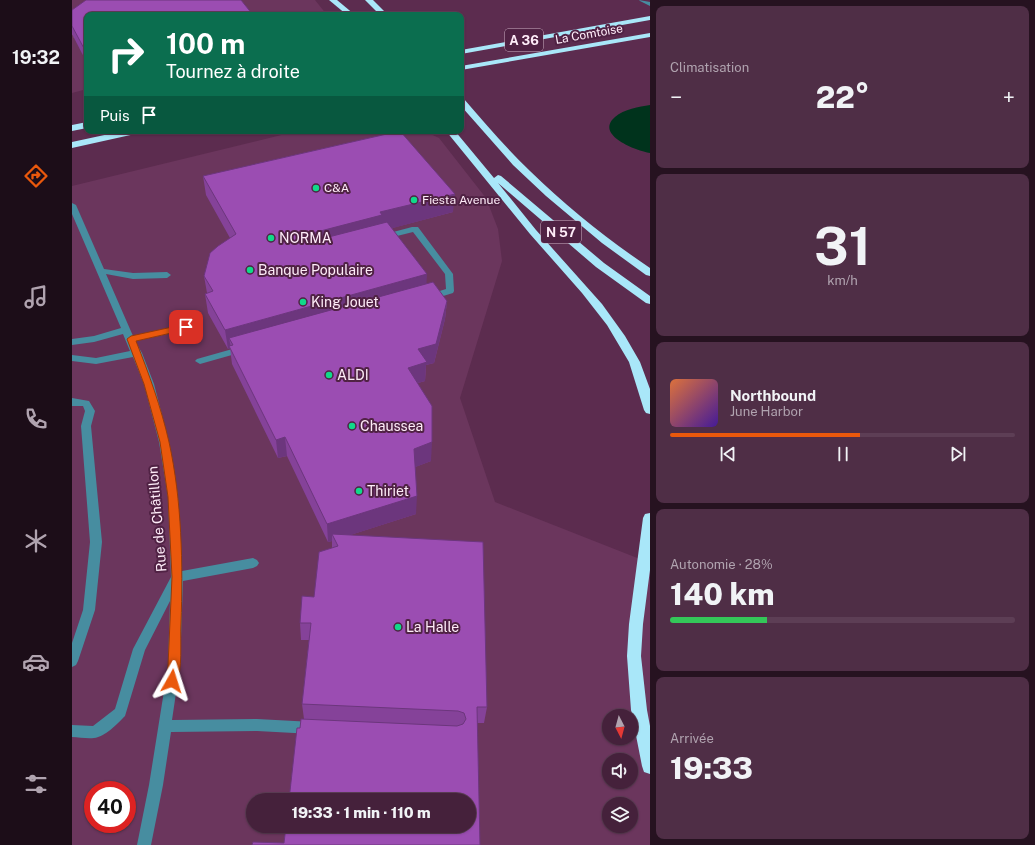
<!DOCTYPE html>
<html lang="fr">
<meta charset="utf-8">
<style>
:root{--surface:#45213b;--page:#4f2e46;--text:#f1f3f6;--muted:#b0a3af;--line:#5d3e55;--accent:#ea580c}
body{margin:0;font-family:"Public Sans",sans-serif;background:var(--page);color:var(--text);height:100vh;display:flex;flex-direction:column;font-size:15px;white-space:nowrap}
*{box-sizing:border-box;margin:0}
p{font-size:13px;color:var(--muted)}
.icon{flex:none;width:22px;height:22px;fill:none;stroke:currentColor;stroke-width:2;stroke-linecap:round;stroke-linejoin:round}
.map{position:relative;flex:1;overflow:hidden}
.panel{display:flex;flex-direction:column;gap:6px;padding:6px;background:#261220;width:385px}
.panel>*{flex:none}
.top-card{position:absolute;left:12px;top:12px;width:380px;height:122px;border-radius:8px;box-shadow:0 1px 3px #0004,0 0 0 1px var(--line);background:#0b6e4f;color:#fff;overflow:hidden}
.needle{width:26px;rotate:174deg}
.buttons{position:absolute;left:530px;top:709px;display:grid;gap:8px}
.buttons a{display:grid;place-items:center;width:36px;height:36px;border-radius:50%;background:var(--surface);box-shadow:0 1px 3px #0004,0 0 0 1px var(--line);font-size:20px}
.speed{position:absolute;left:12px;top:781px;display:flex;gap:8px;font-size:20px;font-weight:700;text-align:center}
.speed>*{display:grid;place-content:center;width:52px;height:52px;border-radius:50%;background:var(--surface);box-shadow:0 1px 3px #0004,0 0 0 1px var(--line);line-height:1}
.speed .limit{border:6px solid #d22;background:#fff;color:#111}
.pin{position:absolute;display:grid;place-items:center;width:34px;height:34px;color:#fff;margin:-17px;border-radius:8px;box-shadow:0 2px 6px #0006}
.me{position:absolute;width:44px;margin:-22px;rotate:6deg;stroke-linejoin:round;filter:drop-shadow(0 0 3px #0008)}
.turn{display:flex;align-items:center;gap:14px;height:84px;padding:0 16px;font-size:18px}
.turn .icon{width:52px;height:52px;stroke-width:2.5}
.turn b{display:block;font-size:28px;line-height:34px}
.then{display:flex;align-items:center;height:38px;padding:0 16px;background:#0003;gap:8px;font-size:15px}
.big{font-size:30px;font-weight:800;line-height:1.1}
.panel .widget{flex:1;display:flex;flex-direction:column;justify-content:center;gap:6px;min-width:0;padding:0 14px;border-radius:8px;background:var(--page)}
.panel .dial{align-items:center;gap:0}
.dial b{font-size:52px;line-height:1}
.song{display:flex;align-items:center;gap:12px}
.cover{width:48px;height:48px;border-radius:6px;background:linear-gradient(135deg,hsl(20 70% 55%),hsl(260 70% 35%))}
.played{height:4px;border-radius:2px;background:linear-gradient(90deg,var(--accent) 55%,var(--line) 55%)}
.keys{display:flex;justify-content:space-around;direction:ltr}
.heat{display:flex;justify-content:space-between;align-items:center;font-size:22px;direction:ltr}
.charge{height:6px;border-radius:3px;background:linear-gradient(90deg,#34c759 28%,var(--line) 0)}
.trip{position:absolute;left:174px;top:793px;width:230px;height:40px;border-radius:20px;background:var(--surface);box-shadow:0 1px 3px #0004,0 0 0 1px var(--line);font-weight:800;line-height:40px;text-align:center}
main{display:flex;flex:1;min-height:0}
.menu{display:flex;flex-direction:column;width:72px;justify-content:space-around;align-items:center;background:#1c0d18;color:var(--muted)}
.menu .icon{width:28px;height:28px}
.menu .on{color:var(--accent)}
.menu b{font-size:18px;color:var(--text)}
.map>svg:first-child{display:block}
.built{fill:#6b365d;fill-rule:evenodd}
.water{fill:#00331c}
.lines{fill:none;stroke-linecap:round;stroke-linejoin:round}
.path{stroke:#906985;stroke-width:1.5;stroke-dasharray:0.5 2;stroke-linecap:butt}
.minor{fill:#478da0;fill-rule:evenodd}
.highway{fill:#a9e7f9;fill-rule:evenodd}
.wall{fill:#854299}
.shaded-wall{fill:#6c367d}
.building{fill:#9b4db2;stroke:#6c367d}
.route{fill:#ea580c;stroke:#983908}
.poi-dot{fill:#11d98a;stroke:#502244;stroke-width:1.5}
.labels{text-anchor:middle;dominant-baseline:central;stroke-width:4;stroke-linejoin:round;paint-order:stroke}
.far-street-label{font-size:12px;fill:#feecf8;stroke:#502244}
.far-poi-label{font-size:12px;fill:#feecf8;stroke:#502244;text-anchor:start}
.shield{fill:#502244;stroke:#caafc2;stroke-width:1}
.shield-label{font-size:13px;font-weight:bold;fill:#feecf8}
.poi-label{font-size:14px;fill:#feecf8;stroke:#502244;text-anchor:start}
.street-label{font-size:14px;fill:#feecf8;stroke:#502244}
</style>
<main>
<nav class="menu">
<b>19:32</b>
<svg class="icon on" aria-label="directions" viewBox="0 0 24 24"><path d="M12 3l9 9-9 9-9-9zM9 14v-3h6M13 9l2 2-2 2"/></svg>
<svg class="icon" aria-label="music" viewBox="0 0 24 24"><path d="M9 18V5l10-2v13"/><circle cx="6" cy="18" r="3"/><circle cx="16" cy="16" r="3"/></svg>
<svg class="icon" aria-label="phone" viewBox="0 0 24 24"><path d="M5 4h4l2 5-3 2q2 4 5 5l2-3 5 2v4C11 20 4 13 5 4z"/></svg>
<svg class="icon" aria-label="climate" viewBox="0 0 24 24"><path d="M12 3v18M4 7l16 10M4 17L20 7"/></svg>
<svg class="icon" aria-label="car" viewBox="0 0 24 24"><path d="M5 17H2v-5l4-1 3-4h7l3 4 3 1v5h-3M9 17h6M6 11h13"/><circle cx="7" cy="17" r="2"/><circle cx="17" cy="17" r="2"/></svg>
<svg class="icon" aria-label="filters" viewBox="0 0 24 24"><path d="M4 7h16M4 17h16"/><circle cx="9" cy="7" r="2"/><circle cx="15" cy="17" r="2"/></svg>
</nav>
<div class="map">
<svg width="578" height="845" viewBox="0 0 578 845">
<rect width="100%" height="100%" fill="#5c2c4f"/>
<!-- built -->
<g class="built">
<path d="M0,0H243L255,15H15V89L0,93Z"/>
<path d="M226,131H352L367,138L414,198L426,229L430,261L388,398L423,502L578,563V845H0V186ZM537,716H559V738H537ZM537,760H559V782H537ZM21,790H55V824H21ZM181,800H397V826H181ZM537,804H559V826H537Z"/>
</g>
<!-- water -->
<path class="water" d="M578,105V153C565,151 522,135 543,117C552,109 567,107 578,105Z"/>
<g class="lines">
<!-- path -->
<path class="path" d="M0,32L2,37H0"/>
<!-- minor -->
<g class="minor">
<path d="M567,0L578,2V6L568,1Z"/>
<path d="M0,203L4,205L32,269L61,273L95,272L99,275L95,278L61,279L34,274L61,336L114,324L119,327L114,330L63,341L70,353L82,384L97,442L106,497L110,571L181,558L185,560L187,563L185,566L181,568L111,581L108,666L100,720L185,719L241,722L246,724L247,728L246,732L241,734L185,731L99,732L91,785L79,845H65L77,785L96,666L98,601L73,650L53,716C45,724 33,737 22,738C15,739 7,737 0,737V725L21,726L43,709L61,649L99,577L96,497L87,442L72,384L61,357L24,364L0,361V355L24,358L58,351L51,334L22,342L0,345V339L22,336L49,328L0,214Z"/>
<path d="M340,227H346L381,274L382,291L381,293L358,300L355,299L354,297L355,295L374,289L373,274L341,232L313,239L309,237L310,235Z"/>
<path d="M171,346L176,349L174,351L128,364L123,361L125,359Z"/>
<path d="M0,398L17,401L23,411L19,426L30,542L23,610L6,661L4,665L0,667V643L11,610L18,542L9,426L13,411L11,406H0Z"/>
</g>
<!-- highway -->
<g class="highway">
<path d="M257,0H265L283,15H275Z"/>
<path d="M293,0H301L316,15H308Z"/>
<path d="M578,16V20L389,54V50Z"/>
<path d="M578,33V37L389,70V66Z"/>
<path d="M389,99H392C413,123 434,148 458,171C495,207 535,239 578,268V276L574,275L530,243L474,196L441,165L389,106Z"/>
<path d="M15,122V128L0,131V125Z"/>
<path d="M51,131H67L63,134L0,148V142Z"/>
<path d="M374,131H383L422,178L426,175L429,176L532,263L578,296V304L574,303L524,267L426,183L464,230L530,304L553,336L568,362L578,389V414L574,413L572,410L557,362L535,325L510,293L458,234Z"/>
<path d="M578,513V570L571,624L569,656L575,710L578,726V774L572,772L570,766L559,710L555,656L557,624L571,518L573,514Z"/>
</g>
</g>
<!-- wall -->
<g class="wall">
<path d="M15,15V63L0,34V26Z"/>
<path d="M131,176L381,212L320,228L354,284L375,301L373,319L362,363L354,365L353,381L346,383L359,461L343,467L344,514L278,535L415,707L412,723H405L212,843L228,728L232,719L230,704L237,640H229L228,623L242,597L260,548V541L256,542L215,456L206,458L160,364L158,348L156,349L136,313L133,294L135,293L132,276L158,238L134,195Z"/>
</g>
<!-- shaded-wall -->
<g class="shaded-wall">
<path d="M383,194L381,212L310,231L238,253L235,236L237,234L308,212Z"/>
<path d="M355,274L354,293L161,345L157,338L159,348L157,346L158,348L156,349L153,330Z"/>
<path d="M375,301L373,319L362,363L354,365L353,381L335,386L336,368L346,349Z"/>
<path d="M213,437L215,456L206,458L204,440Z"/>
<path d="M360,442L359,461L341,468L342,449Z"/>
<path d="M345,496L344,514L263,540L260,534V541L256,542L255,524Z"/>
</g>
<!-- building -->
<g class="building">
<path d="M14,0H169L181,15H15V54L0,26V10Z"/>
<path d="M328,131L383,194L308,212L310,215L237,234L235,236L241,241L315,222L355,274L153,330L133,294L141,291L132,276L138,253L146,246L164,234L131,176Z"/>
<path d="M361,282L375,301L364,344L346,349L355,362L336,368L360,406V442L342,449L345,496L255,524L213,437L204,440L157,346L161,345L157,338Z"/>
<path d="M260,534L411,542L415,707H405L408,845H180L181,842L212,843L214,826H397V800H217L225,728H228L229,719L385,726L391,724L394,719L392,713L386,711L230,704L239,623H228L230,596L242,597L247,552L266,546Z"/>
</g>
<!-- route -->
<path class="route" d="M114,324L117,325L119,327L117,329L64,341C77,374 89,407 97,442C110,501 111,564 109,624C108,642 111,669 104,685L100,686L96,685L94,681L96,666L100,577L96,497L88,442L72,384L55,339L59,336Z"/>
<!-- markers -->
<g class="poi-dot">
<circle cx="244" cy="188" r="4"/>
<circle cx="342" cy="200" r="4"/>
<circle cx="199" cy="238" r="4"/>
<circle cx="178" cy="270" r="4"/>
<circle cx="231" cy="302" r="4"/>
<circle cx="257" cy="375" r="4"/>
<circle cx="280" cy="426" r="4"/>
<circle cx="287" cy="491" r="4"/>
<circle cx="326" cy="627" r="4"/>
</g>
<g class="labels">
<!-- far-street labels -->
<g class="far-street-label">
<text transform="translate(517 34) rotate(-10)">La Comtoise</text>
</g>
<!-- far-poi labels -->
<g class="far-poi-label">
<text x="252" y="188">C&amp;A</text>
<text x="350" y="200">Fiesta Avenue</text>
</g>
<!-- shield labels -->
<g class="shield">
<rect x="433" y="29" width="38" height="22" rx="3"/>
<rect x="469" y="221" width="40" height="22" rx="3"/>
</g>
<g class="shield-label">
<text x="452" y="40">A 36</text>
<text x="489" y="232">N 57</text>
</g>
<!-- poi labels -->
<g class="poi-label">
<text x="207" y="238">NORMA</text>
<text x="186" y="270">Banque Populaire</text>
<text x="239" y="302">King Jouet</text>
<text x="265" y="375">ALDI</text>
<text x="288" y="426">Chaussea</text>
<text x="295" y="491">Thiriet</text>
<text x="334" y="627">La Halle</text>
</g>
<!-- street labels -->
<g class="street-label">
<text transform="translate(85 519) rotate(-95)">Rue de Châtillon</text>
</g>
</g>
</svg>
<div class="buttons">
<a><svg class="needle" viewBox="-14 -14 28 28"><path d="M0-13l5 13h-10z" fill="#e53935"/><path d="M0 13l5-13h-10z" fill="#b0a3af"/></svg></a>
<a><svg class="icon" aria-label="sound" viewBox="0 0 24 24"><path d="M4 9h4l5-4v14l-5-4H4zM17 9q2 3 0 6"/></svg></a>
<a><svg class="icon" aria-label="layers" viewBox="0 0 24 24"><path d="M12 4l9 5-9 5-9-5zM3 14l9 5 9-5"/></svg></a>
</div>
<div class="speed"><div class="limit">40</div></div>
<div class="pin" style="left:114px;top:327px;background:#d93025"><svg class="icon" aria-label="arrive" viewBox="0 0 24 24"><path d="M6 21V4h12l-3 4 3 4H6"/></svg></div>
<svg class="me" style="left:100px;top:681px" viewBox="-20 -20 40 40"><path d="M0-17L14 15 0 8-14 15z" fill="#ea580c" stroke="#fff" stroke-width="4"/></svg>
<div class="trip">19:33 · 1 min · 110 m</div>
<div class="top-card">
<div class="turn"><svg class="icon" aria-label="right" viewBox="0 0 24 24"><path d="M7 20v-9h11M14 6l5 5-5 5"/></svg><div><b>100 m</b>Tournez à droite</div></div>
<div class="then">Puis<svg class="icon" aria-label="arrive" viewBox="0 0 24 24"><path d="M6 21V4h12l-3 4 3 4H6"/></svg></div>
</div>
</div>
<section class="panel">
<div class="widget"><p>Climatisation</p>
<div class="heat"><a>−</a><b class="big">22°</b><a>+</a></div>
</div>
<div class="widget dial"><b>31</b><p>km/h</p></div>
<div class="widget">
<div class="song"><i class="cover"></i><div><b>Northbound</b><p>June Harbor</p></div></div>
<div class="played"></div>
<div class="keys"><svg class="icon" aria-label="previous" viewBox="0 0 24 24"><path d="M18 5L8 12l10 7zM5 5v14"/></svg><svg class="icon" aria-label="pause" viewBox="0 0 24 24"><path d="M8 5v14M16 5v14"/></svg><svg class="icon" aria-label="next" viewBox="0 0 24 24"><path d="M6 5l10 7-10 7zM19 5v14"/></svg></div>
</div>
<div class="widget"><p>Autonomie · 28%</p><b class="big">140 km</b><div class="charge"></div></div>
<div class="widget"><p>Arrivée</p><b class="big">19:33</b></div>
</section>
</main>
